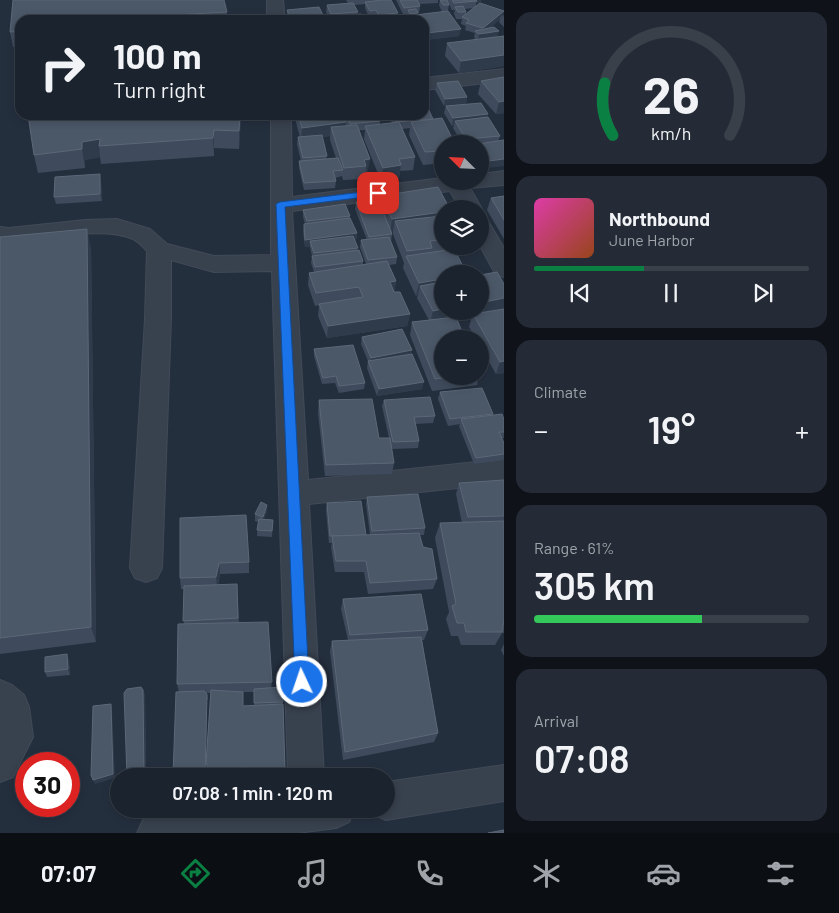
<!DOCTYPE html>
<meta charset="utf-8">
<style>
:root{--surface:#1b232e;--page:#242b36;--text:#f1f3f6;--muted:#a0a4aa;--line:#39404a;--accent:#0b8043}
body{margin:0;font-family:Barlow,sans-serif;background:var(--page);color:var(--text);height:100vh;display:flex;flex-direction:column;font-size:19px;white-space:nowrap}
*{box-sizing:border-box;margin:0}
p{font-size:16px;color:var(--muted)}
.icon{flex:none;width:28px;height:28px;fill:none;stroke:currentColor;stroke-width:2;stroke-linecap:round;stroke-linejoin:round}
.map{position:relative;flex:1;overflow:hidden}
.drawer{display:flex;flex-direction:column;gap:12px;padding:12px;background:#0f1319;width:335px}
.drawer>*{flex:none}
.top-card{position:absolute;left:15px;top:15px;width:414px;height:105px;border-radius:15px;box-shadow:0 2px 8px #0003,0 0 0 1px var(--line);background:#1b232e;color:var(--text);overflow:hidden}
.needle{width:32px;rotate:294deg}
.tools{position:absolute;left:434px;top:135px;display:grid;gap:10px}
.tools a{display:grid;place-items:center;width:55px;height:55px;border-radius:50%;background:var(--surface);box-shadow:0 2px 8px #0003,0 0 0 1px var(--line);font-size:25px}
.speed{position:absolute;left:15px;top:752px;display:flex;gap:10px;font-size:25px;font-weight:700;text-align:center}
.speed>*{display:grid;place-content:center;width:65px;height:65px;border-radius:50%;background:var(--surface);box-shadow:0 2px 8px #0003,0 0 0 1px var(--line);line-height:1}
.speed .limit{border:8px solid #d22;background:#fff;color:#111}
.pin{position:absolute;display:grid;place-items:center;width:42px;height:42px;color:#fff;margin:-21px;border-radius:10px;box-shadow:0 2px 8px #0006}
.me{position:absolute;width:55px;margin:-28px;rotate:357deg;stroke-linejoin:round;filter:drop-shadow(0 0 4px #0008)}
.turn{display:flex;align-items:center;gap:18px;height:105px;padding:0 15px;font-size:22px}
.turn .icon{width:65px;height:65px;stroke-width:2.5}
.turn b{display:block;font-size:35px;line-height:42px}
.big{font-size:38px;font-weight:600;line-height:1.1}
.drawer .widget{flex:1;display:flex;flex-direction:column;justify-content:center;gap:8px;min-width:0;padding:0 18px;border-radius:15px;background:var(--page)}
.drawer .dial{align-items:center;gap:0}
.dial svg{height:130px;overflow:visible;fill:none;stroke:var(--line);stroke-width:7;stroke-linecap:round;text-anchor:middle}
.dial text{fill:var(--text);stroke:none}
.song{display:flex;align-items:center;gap:15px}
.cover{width:60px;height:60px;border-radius:8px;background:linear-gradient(135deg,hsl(320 70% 55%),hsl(20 70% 35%))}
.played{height:5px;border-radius:2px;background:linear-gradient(90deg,var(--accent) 40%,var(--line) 40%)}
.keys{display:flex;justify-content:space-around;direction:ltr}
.heat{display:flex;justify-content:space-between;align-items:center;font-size:28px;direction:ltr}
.charge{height:8px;border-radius:4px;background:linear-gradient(90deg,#34c759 61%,var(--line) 0)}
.trip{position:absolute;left:110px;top:768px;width:285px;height:50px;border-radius:25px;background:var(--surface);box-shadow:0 2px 8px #0003,0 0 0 1px var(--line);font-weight:600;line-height:50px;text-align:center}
.menu{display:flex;height:80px;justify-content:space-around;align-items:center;background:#0b0e12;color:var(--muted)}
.menu .icon{width:35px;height:35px}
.menu .current{color:var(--accent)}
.menu b{font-size:22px;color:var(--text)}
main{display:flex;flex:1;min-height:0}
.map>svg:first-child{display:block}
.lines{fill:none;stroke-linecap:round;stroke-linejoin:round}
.minor-casing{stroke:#414a57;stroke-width:2}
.minor{fill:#38414e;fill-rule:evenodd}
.wall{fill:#3f4b5c;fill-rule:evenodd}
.shaded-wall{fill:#2f3b4b}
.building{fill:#4b5868;stroke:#5c6777}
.route{fill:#1a73e8;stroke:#114b97}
</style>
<main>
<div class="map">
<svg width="504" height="833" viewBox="0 0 504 833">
<rect width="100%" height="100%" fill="#242f3e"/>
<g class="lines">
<!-- minor casing -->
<g class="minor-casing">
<g id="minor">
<path d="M267,0H283L285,20H267Z"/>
<path d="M504,69V81L424,90V78Z"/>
<path d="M271,115H291L292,197L442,178V181H480V174L504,171V185L470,188L482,209L480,212V209H460L450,191L292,211L308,480L504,459V483L309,504L324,776H288L272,271L214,272L171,260V319L162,568L157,578L146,582L135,578L130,568L145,319L147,251C143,247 138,241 133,239C105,226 40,239 9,242L0,241V227L9,228L85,220L117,219L150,229L167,244L214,256L271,255Z"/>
<path d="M480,219L488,221L504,248V277L496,275L480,246Z"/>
<path d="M0,680L12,685L24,695L29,707L33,737L13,777L0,782Z"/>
<path d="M504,765V801L386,820L373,814L371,809H386V782Z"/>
<path d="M196,809H355L349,822L336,828L297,833H137L143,820L156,814Z"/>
</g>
</g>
<!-- minor -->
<use href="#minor" class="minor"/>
</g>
<!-- wall -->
<g class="wall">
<path d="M13,0L227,12V20H20V47H13L10,32Z"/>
<path d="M346,0H376L398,13L397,17L376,19L375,17H369L365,8V4L354,5L358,12L357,14L364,20H330L326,12L327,5L348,3Z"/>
<path d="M396,0H438V3L419,4L420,6L419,13H418L417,15L442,12L439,5L440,0H481V2L476,3V7L504,15V27L499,22L500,19L491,27L497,37L504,36V66L459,73L445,56L447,43L476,40L474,37L475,33L465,30L466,26L461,24L462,19H456L454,13L455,10H452L449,4L448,11L459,36L426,40L424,36V20H409L407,17V14H403ZM475,8L466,15V12L464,9Z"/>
<path d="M287,10L324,17L325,20H288L287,17Z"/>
<path d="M504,77V113L496,114L478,94L481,81Z"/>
<path d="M437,83L467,97L466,104L444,106L435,90Z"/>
<path d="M446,106L488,117L500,136L498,141L480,144H463L453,128L454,125L452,126L444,113Z"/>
<path d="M241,115L239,149L214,148V156L101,164L100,157L85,160V168L38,173L34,155Z"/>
<path d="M294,115H377L380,121V125L392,123L388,115H424L442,144V163L423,165L409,135L410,128L402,129L415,157L413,170L400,171L399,178L381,181L364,139L365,130H359L368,171L366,172L365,179L343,180L342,176L335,178L336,181L335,188L304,190L299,168V161H301L297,144L298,137H300ZM330,136V140L336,158L326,159L327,156L322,137Z"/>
<path d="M101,181L102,201L56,204L54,197Z"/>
<path d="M380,196L442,209V246H478L477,248L455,251L442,311L480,275L504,373L496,374L480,346V339H476L469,327L472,316L457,319L442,376H479L477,385L432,391L410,335L412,322L429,320L417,298L418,295L416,296L403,268L404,263L393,234V231L391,232L392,234L391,241L397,257L396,264L389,265L396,281L394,292L410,314L407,326L327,338L318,316L319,305L315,306L308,285L309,273L314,272L311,263L312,256L310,247H305L303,231L304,224H305L303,217V210L350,216V218L357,233L356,240H355L358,248L357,250L363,261V265L366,264L360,247L361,240H367L355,209L356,202L379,203Z"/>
<path d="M504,196V239L487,210L491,198Z"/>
<path d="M0,237L91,248L96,642L0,654Z"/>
<path d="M362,337L412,354L422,389L377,396L367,368L368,361L361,344Z"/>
<path d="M314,349L365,383L364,389L339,393L335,383L322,384L314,356Z"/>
<path d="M440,392L493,414V415L504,419V438H502L504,443V460L474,464L459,426L460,424L448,426L438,399Z"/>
<path d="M319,400L379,438H389L382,406L384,400L435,416L433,423L415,424L419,441L418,448L392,449L394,463L392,474L325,476L318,413Z"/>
<path d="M504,480V633H502L495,645H461L458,636H451L446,619L449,612L435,538L440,523H462L456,494L459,483Z"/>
<path d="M367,497L425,528L424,535H420L423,547L437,579L433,589L368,594L364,572H335L331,547L332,543H329L326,510L327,503L366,535H370L366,504Z"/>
<path d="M267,512L264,519L273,520L272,537L257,536L258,522L255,521V514Z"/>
<path d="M180,518L249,562V573L220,574L218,585L237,584L239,623L272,682L271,688L283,702L285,773L245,774V771L236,774L235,776H210L207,767L206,763L211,693H206L207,694L208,700L179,692L177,684L184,624V589H181L180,578ZM243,692H254V705L243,706Z"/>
<path d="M343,599L428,630L424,640H422L438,733L434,742L343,760L330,651L332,641L348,640L341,609Z"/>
<path d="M504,644V656L501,650Z"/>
<path d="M69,660L70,675L47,677L45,672Z"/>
<path d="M143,690L145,695L146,776H128L124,693Z"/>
</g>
<!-- shaded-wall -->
<g class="shaded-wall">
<path d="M473,0H481V2L476,3L477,1Z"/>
<path d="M504,11L503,17L501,15L500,19L484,34L499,31L497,37L478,41L479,34L483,28Z"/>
<path d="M398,13L397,19L378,20L379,15Z"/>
<path d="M418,13L417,18L415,15L414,20H409L410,14Z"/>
<path d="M461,29L459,36L426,40L427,33Z"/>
<path d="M504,55V66L459,73L461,61Z"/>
<path d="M467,97L466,104L444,106L445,99Z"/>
<path d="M504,101V113L496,114L499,102Z"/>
<path d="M488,114L487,121H455L454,125L452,126L453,118Z"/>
<path d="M240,115H241L239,149V131Z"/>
<path d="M346,122L345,134L331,127L330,136L301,140L302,128Z"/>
<path d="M214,130V156L213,138Z"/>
<path d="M100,139L99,146L100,157L85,160V168L82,149V142Z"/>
<path d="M370,159L368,171L366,172V166L364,160Z"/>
<path d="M504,159V166L480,169V162Z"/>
<path d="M401,165L399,178L381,181L383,168Z"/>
<path d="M100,174L101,181L102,201L100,194Z"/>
<path d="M442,212V224L395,221L393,231L390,232L392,219Z"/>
<path d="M87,229L91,248L96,642L91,627Z"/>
<path d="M357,233L356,240L312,246L310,241V247H305V240Z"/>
<path d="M442,279V291L420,286L418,295L416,296L419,283Z"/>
<path d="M396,281L394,293L390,282Z"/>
<path d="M504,298V310L473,314L472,316L430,323L433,311L442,309V311H480V303Z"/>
<path d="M410,314L407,326L327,338L328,326Z"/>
<path d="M412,350L411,357L370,365L371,358Z"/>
<path d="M504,361V373L496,374L500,362Z"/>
<path d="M424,382L422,389L377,396L379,389Z"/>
<path d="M267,505V512L262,524L263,517Z"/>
<path d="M219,563L220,574L217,588L216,577Z"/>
<path d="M67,654L69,660L70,675L68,669Z"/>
<path d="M143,690L145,695L146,776L144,773Z"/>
<path d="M207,694L206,776H205Z"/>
<path d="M111,704L112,709L115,778L95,784L93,780Z"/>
<path d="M245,767V771L236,774L235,776H234L236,770Z"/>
</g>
<!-- building -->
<g class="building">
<path d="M13,0H224L227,12L84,20H20V31L10,32Z"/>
<path d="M383,0H391L398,13L379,15L376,10L370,11L365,2Z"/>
<path d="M400,0H417L420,6L404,8Z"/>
<path d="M440,0H447L449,5H443Z"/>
<path d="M452,0H476L477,1L454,3Z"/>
<path d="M353,3L358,12L331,14L327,5Z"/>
<path d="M480,3L504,11L483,28L466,23L469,20L462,17Z"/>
<path d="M463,6L466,12H458L455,7Z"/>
<path d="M319,7L324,17L291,20L287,10Z"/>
<path d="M416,9L418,13L410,14L408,10Z"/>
<path d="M448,11L461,29L427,33L424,28V20H418L415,15Z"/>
<path d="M361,14L364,20H331L330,17Z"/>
<path d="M405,16L408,20L370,19Z"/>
<path d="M494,27L499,31L479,34L475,31Z"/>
<path d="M504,36V55L461,61L447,43Z"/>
<path d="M504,77V101L499,102L481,81Z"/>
<path d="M458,81L467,97L445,99L437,83Z"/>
<path d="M424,102H425L433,119L396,122L392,115H424Z"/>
<path d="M481,103L488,114L453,118L446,106Z"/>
<path d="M28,115H240L239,131L214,130L213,138L99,146L100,139L82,142V149L34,155Z"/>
<path d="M298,115H342L346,122L302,128Z"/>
<path d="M345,115H377L380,121L350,124Z"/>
<path d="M488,117L500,136L466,139L455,121Z"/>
<path d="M442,118L455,144H442V151L425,152L411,122Z"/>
<path d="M399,122L415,157L399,159L401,165L383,168L365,126Z"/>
<path d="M357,125L370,159L364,160L366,166L344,168L331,127Z"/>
<path d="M322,135L327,156L303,158L298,137Z"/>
<path d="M504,140V159L480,162V144H478Z"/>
<path d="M338,158L343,170L333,171L336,181L304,183L299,161Z"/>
<path d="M100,174V194L54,197L55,177Z"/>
<path d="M438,187L450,209H442V212L392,219L380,196Z"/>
<path d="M504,196V220L491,198Z"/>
<path d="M378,200L392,234L369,237L356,202Z"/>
<path d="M345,204L350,216L307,221L303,210Z"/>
<path d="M442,216V240L430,241L432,248L407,251L395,221Z"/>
<path d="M350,218L357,233L305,240L304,224Z"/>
<path d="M87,229L91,627L0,638V237Z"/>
<path d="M353,236L358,248L314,253L310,241Z"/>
<path d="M389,237L397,257L368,260L361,240Z"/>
<path d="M454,249L467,274H442V279L419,283L406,256Z"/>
<path d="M359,250L363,261L315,267L312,256Z"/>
<path d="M387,261L396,281L390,282L394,292H400L410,314L328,326L319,304L363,297L359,287L316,293L309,273Z"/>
<path d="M497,272L504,284V298L480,303V275Z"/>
<path d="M442,282V309L433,311L420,286Z"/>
<path d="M504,309V361L500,362L473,314Z"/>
<path d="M456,317L465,339H442V376H455L435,379L412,322Z"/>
<path d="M402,329L412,350L371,358L362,337Z"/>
<path d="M353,345L365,383L339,386L336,376L323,378L314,349Z"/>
<path d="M412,354L424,382L379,389L368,361Z"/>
<path d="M482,388L493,414L450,419L440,392Z"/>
<path d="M430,397L435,416L414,417L419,441L393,442L384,400Z"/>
<path d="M372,399L379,438H390L394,463L326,465L319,400Z"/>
<path d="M502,414L504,419V432H499L504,443V454L476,458L461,419Z"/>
<path d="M504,480V516L468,517L459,483Z"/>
<path d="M418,494L425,528L372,531L367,497Z"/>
<path d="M361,501L366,535L330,536L327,503Z"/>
<path d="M261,502L267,505L263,517L255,514Z"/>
<path d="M246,515L249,562L219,563L216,577L180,578V518Z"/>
<path d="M259,519L273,520L272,531L257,530Z"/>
<path d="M504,521V620L502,632H466L464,623H457L452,606L456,604L440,523Z"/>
<path d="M419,533L423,547L432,549L437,579L370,583L366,561H336L332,536Z"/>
<path d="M237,584L238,618L183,621L184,586Z"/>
<path d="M421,594L428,630L350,635L343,599Z"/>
<path d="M268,622L272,682L177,684L178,624Z"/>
<path d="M421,637L438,733L345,752L332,641Z"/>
<path d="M67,654L68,669L45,672V657Z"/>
<path d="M141,687L143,690L144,773L127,776L124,693L127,689Z"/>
<path d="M282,687L283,702L254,703V689Z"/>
<path d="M211,690L243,692V706L283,704L285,769L245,770V767L236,770L234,775L211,776L206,763Z"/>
<path d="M204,691L207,694L205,776H173L176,692Z"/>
<path d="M111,704L113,774L93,780L91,775L93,706Z"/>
<path d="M504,830V833H488Z"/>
</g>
<!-- route -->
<path class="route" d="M378,190L381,191V195L285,207L309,682L307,687L302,689L297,687L295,682L276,204L280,202Z"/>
</svg>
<div class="tools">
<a><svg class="needle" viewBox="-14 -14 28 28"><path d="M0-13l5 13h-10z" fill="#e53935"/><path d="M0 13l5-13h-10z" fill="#a0a4aa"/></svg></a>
<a><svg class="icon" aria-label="layers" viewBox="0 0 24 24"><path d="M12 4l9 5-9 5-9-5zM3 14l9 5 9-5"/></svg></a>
<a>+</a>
<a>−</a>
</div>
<div class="speed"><div class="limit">30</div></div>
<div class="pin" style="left:378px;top:193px;background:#d93025"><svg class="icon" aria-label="arrive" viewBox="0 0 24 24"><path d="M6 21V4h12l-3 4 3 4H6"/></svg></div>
<svg class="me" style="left:302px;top:682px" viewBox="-20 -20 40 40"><circle r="17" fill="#1a73e8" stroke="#fff" stroke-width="3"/><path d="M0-11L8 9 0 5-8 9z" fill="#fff"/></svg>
<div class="trip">07:08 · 1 min · 120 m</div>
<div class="top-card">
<div class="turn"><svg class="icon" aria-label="right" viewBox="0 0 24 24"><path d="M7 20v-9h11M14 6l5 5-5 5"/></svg><div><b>100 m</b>Turn right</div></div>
</div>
</div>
<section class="drawer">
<div class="widget dial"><svg viewBox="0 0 100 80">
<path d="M14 69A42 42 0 1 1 86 69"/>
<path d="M14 69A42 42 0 0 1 9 37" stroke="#0b8043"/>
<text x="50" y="56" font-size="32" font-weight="700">26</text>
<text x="50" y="72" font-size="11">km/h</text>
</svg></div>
<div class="widget">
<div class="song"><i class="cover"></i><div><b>Northbound</b><p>June Harbor</p></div></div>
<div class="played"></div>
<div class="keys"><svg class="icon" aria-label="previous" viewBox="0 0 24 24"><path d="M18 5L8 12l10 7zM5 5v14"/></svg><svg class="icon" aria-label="pause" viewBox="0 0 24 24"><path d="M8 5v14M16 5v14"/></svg><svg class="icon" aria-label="next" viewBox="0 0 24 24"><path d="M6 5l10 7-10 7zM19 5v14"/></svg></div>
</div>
<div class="widget"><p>Climate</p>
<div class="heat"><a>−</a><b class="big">19°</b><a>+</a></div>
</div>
<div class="widget"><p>Range · 61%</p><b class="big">305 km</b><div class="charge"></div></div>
<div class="widget"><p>Arrival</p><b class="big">07:08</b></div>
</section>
</main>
<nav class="menu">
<b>07:07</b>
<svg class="icon current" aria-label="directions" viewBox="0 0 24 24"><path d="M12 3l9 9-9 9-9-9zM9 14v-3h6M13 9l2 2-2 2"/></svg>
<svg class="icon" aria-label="music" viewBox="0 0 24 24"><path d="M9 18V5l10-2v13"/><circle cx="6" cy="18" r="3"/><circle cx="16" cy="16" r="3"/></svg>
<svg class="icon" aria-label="phone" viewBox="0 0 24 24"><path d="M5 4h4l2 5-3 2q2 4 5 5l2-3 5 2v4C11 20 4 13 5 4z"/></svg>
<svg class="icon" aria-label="climate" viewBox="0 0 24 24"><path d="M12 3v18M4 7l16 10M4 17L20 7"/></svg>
<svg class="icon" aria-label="car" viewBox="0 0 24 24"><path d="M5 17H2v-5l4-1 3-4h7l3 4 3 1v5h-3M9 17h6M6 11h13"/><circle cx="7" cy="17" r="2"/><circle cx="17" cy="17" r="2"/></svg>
<svg class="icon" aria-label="filters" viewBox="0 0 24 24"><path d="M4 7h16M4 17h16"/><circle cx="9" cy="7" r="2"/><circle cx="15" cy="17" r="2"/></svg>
</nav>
